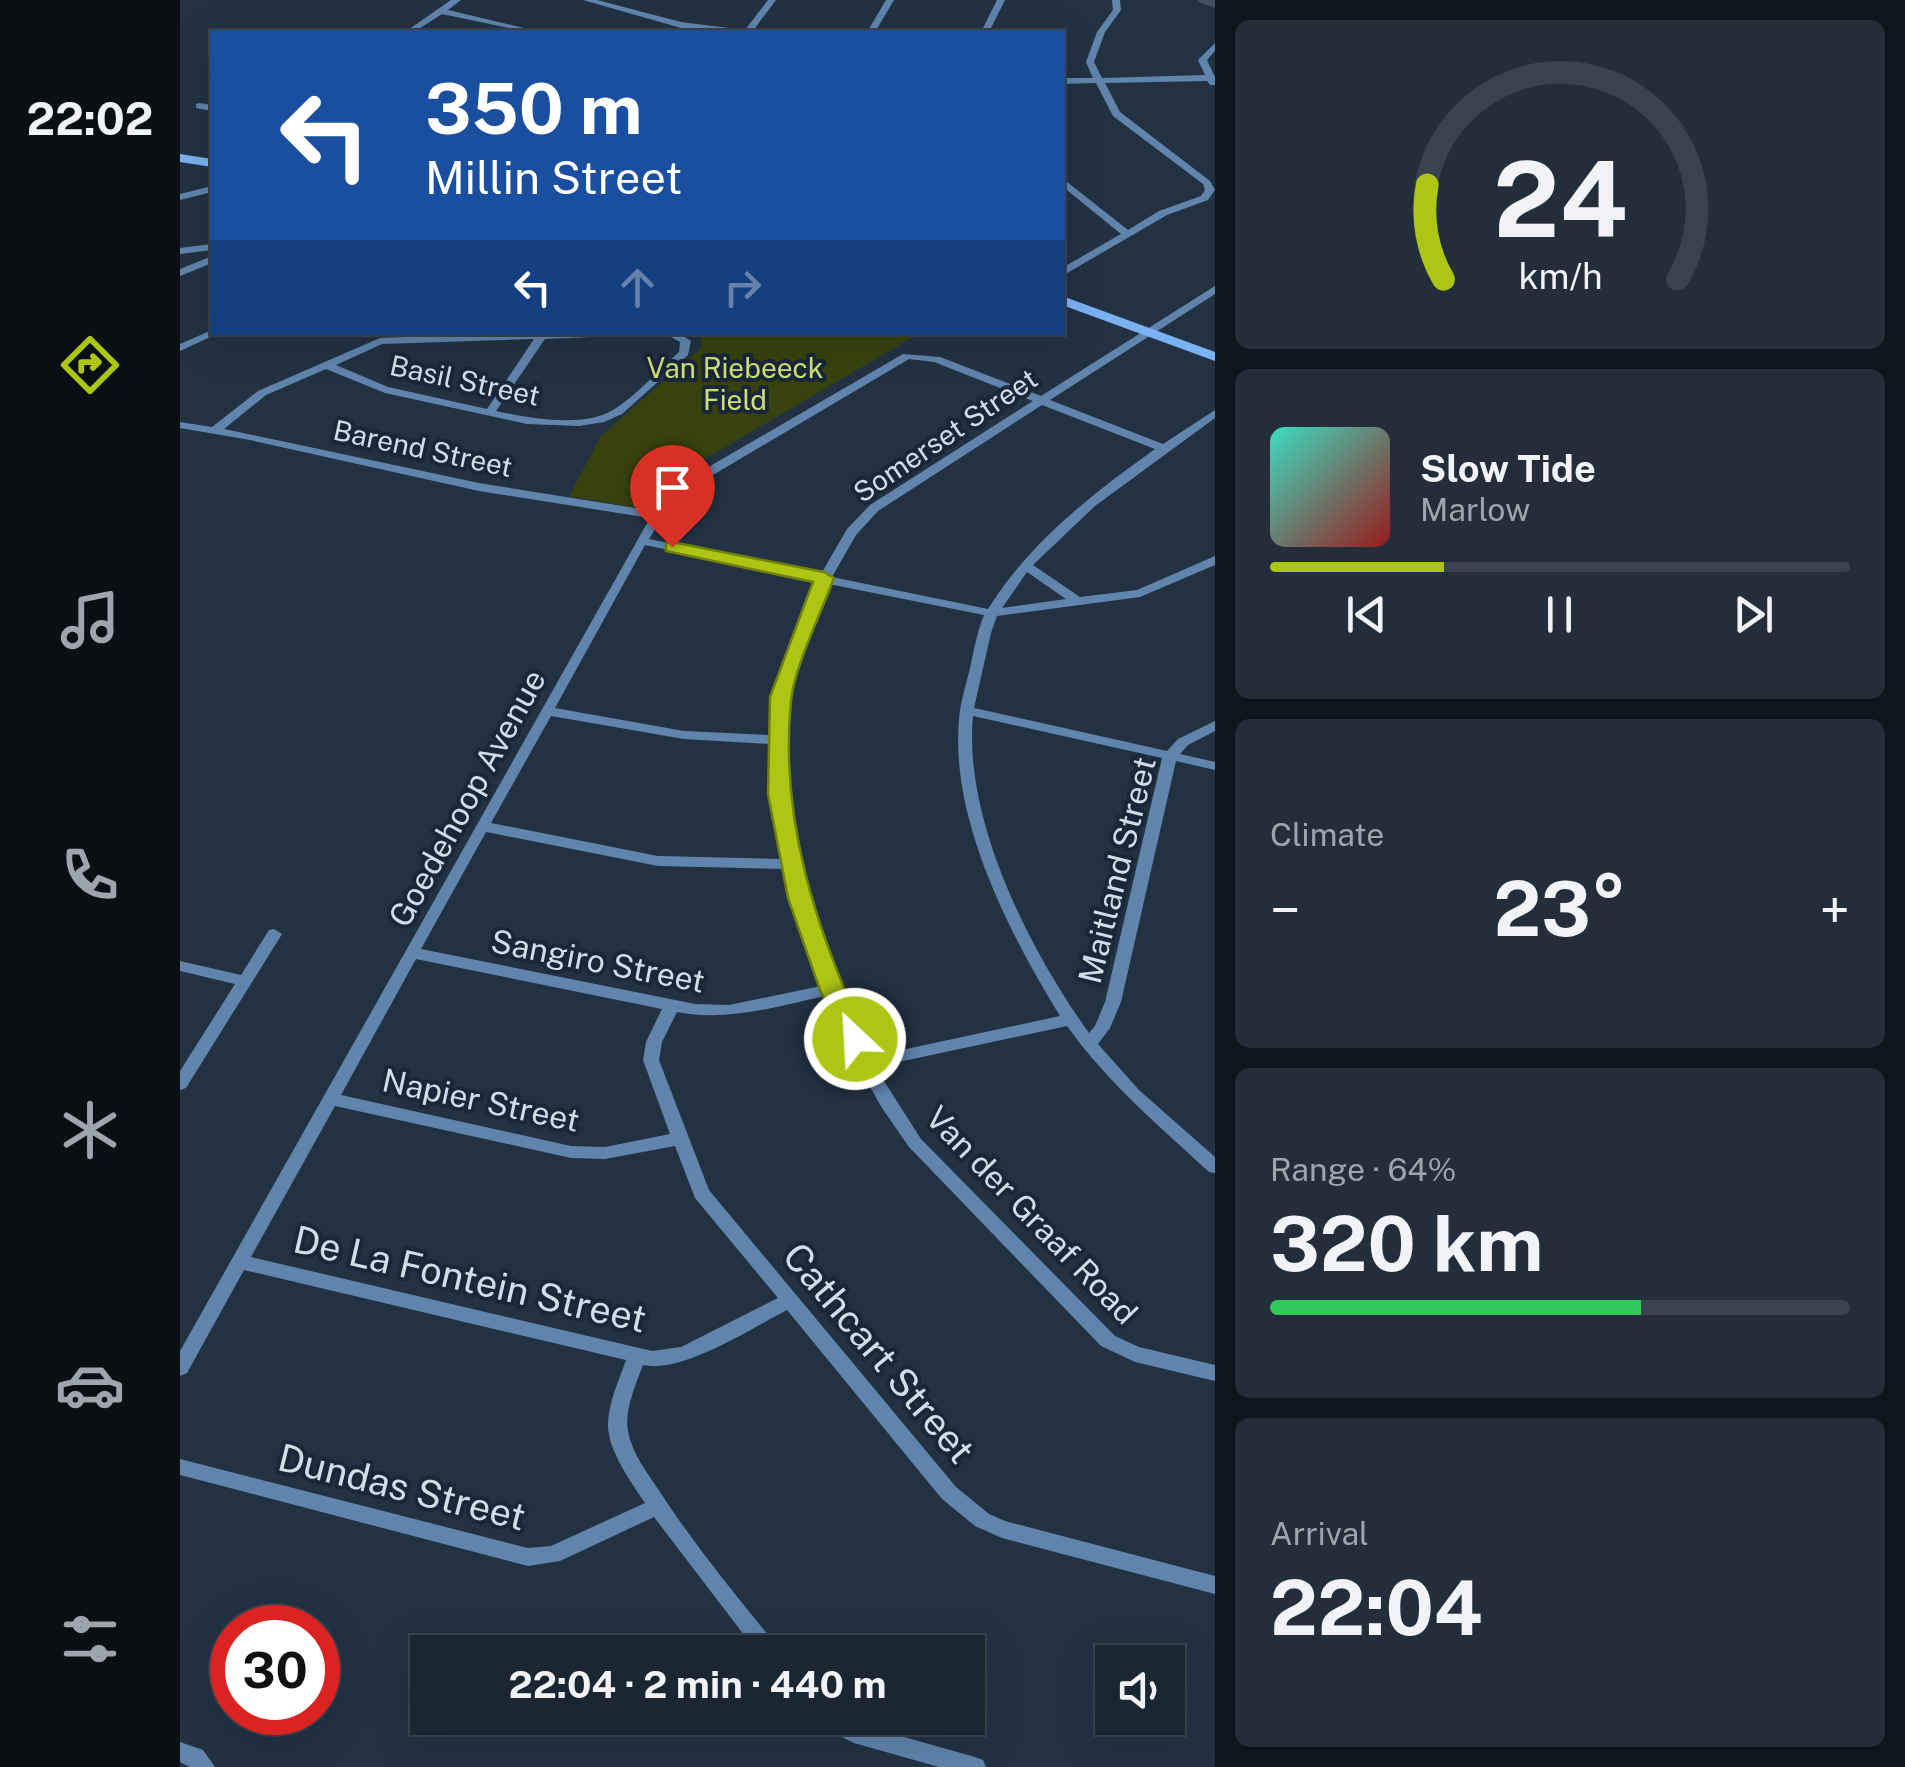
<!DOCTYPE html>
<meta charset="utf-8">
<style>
:root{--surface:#1a2632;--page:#232e3a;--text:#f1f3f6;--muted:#9fa5ac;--line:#38434d;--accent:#acc613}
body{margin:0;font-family:"Public Sans",sans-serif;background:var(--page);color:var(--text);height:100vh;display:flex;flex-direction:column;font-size:38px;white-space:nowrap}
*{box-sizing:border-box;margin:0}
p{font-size:32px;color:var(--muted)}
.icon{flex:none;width:55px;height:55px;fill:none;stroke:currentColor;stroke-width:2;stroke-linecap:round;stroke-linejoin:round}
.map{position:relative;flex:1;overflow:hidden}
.details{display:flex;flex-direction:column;gap:20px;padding:20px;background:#0e151c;width:690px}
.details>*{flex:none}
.hud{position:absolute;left:30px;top:30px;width:855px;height:305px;border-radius:0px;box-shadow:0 10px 40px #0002,0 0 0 2px var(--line);background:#1a4fa0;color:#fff;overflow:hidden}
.tools{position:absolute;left:915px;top:1645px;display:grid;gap:20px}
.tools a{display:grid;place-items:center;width:90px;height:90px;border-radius:0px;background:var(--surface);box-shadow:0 10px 40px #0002,0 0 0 2px var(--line);font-size:50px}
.speed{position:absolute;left:30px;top:1605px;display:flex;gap:20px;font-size:50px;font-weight:700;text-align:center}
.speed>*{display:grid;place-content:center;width:130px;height:130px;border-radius:50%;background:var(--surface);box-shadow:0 10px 40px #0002,0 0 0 2px var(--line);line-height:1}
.speed .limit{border:15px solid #d22;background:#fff;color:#111}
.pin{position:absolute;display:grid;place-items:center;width:85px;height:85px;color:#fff;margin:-102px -42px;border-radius:50% 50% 50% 0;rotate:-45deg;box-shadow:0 0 10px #0007}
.pin .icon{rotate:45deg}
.me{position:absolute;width:110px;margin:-55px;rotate:335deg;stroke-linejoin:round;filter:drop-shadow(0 0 8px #0008)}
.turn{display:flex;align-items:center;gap:35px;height:210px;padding:0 50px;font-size:45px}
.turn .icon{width:130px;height:130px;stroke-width:2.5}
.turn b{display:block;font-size:70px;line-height:85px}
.lanes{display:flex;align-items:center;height:95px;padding:0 50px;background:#0003;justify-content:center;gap:50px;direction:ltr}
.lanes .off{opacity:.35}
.big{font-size:75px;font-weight:700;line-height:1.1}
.details .tile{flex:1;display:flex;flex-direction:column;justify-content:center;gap:15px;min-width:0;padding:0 35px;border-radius:15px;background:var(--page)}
.details .dial{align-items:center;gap:0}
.dial svg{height:260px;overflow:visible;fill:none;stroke:var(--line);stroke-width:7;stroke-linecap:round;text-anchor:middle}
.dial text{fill:var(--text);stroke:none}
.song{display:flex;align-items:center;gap:30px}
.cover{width:120px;height:120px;border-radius:15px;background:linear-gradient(135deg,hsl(170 70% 55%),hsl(0 70% 35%))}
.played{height:10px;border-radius:5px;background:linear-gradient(90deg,var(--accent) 30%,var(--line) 30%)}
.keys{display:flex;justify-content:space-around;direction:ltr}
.heat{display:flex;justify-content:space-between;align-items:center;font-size:55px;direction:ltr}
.charge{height:15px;border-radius:8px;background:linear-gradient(90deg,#34c759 64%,var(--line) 0)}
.trip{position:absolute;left:230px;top:1635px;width:575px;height:100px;border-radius:0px;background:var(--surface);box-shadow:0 10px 40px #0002,0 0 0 2px var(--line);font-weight:700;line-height:100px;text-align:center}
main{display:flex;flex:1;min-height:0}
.menu{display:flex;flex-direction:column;width:180px;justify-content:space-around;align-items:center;background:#0a0f14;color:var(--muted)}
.menu .icon{width:70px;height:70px}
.menu .selected{color:var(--accent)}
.menu b{font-size:45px;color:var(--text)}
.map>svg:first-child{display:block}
.green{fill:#38420f}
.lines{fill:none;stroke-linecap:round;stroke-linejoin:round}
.street{fill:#6184ac;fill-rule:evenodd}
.secondary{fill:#7bb2f3;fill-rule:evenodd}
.wall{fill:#425061}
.route{fill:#acc613;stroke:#70810c;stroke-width:2.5}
.labels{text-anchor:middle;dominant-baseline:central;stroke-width:8;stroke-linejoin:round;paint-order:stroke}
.far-park-label{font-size:28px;fill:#cae078;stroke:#192739}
.far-street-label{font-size:28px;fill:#d3dde8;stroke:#192739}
.street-label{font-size:32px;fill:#d3dde8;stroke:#192739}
.near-street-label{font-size:38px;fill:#d3dde8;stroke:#192739}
</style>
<main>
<nav class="menu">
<b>22:02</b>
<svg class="icon selected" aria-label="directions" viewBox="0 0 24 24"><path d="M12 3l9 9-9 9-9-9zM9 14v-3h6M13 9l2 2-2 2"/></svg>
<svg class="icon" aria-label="music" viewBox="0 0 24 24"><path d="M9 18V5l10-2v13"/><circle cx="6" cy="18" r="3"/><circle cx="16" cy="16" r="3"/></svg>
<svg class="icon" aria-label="phone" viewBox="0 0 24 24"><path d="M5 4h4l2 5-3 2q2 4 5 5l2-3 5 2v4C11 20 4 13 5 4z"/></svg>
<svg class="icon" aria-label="climate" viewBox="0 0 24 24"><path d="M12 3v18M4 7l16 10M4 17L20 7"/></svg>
<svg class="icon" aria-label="car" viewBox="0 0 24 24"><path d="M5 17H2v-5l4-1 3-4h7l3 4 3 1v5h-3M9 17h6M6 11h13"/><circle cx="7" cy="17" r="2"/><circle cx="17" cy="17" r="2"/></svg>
<svg class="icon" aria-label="filters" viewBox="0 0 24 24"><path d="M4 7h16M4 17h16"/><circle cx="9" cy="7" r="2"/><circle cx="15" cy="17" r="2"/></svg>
</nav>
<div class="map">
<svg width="1035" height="1767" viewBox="0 0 1035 1767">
<rect width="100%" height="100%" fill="#223243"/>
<!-- green -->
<path class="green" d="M522,333V332L740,333L511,467L463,509L389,496L421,436L521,348Z"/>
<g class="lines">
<!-- street -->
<g class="street">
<path d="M271,0H281L268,10L361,32H348L262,14L234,32H225Z"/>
<path d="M403,0H417L501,22L565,30L588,0H596L572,32L501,28Z"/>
<path d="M706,0H714L695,32H687Z"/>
<path d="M817,0H825L809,32H801Z"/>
<path d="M932,0H940L941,10L925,32L914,62L922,78L1025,75L1018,60L1035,43V51L1027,60L1035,77V85H1030L1027,81L925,83L940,112L1030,181L1035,190L1028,200L987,215L882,276V268L941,234L882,186V178L948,230L979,211L1021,196L1025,190L1023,184L933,116L916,83L882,84V78H913L906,62L917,32L933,10Z"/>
<path d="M19,103L32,105V111L16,108V104Z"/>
<path d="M32,186V192L0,200V194Z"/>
<path d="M32,244V250L0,254V248Z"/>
<path d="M32,256V263L0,276V269Z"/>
<path d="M1035,286V294L870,400L983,444L1035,410V418L915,506L853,565L900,597L957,590L1035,556V565L960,597L817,616L811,633L794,708L987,751L998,739L1035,721V731L1008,745L1000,754L1035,762V770L996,761L941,1002L930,1028L918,1044L959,1090L1035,1157V1173L1029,1172C978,1125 927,1082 887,1026L695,1067L741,1139L935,1336L959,1347L1035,1365V1381L955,1362L921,1346L729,1147L702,1108L675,1060L645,996C595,1007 547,1022 497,1012L482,1042L479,1060L529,1190L776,1487L809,1514L825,1521L1035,1576V1594L822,1538L795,1526L762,1499L607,1310C572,1328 502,1374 463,1365C456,1384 444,1410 448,1431C452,1454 468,1474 480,1492C515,1546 556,1595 596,1645L599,1652H577L474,1517L380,1561L348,1566L0,1475V1459L348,1548L371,1546L465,1503C451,1481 427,1450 428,1423C429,1401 439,1380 446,1360L64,1270L7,1373L0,1376V1351L470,518L299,491L70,440L0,428V422L32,427L78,391L200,338L352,332H465L460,335L365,339L316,411C349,418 404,428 433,410C456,396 479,370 499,352L500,342L482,332H497L511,341L508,355L442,414L424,422L399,426L347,424L205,393L146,369L86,395L44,429L299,483L474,511L513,476L723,354L760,357L861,396ZM354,339L307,409L208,387L156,365L202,344ZM729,359L754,362L853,401L690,505L667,529L641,574L469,539L487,510L521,482ZM862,405L975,449C912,494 850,542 808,609L652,577L676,535L698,511ZM465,545L638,581C617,630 590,682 590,735L504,731L375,708ZM847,572L886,599L822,608ZM649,584L804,615C797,632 794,650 790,668C786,685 780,703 779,720C770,820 830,934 880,1016L689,1057C647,970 615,880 607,782C604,757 601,731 606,706C613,664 634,623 649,584ZM371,716L504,739L590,744L594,812L602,859L478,856L311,823ZM793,716L982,758L925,1002L915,1026L909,1033C851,952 783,821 793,716ZM306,832L478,866L605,869L616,912L641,986L549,1005L515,1004L241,949ZM236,959L482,1009L466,1042L463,1060L490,1134L425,1147L391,1146L161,1095ZM155,1106L391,1158L425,1159L495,1146L515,1198L598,1298L501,1347L472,1351L71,1257Z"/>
<path d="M32,330V332H41L0,351V344Z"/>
<path d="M94,929L102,934L6,1088L0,1090V1071L55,984L0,971V961L61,975L89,930Z"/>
<path d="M635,1718H666L678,1724L795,1757L803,1760L806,1767H759L674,1743L638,1725Z"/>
<path d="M0,1742L23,1750L35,1767H10L0,1762Z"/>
</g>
<!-- secondary -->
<g class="secondary">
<path d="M0,154L32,159V167L0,162Z"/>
<path d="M882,296L1035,352V361L882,305Z"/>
</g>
</g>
<!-- wall -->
<path class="wall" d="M1018,0H1035V8L1018,2Z"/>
<!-- route -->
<path class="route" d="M492,542L644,572L654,578C642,611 614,668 611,701C599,819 637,934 687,1039L684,1045H666L640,990L608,898L588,794L590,697L633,582L486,551V543Z"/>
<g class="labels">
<!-- far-park labels -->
<g class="far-park-label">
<text x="555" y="367">Van Riebeeck<tspan x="555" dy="32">Field</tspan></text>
</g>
<!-- far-street labels -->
<g class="far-street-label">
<text transform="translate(285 380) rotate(12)">Basil Street</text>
<text transform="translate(765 435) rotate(-34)">Somerset Street</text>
<text transform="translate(243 448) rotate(12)">Barend Street</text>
</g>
<!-- street labels -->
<g class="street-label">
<text transform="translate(287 798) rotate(-61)">Goedehoop Avenue</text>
<text transform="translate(937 870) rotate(-76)">Maitland Street</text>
<text transform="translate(418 961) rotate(11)">Sangiro Street</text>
<text transform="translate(301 1100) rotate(12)">Napier Street</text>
<text transform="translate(852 1215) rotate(46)">Van der Graaf Road</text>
</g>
<!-- near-street labels -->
<g class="near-street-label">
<text transform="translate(290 1279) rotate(13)">De La Fontein Street</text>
<text transform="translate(699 1353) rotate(50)">Cathcart Street</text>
<text transform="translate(222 1487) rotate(14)">Dundas Street</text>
</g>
</g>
</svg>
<div class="tools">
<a><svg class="icon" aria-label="sound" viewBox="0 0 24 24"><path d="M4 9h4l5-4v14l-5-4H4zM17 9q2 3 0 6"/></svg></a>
</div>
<div class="speed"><div class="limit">30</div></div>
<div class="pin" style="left:492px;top:547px;background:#d93025"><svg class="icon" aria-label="arrive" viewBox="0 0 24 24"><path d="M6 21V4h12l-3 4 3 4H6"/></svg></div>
<svg class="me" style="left:675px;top:1039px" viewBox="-20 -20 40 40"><circle r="17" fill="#acc613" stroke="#fff" stroke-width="3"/><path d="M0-11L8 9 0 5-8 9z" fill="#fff"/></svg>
<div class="trip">22:04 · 2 min · 440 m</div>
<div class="hud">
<div class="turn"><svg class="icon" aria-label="left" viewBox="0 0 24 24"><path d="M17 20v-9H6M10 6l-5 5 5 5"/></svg><div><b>350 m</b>Millin Street</div></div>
<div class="lanes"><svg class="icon" aria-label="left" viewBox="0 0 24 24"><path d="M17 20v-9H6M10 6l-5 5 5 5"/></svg><svg class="icon off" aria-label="ahead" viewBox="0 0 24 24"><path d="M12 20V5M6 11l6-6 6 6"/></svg><svg class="icon off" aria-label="right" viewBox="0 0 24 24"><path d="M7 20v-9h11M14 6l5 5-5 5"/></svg></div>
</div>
</div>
<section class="details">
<div class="tile dial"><svg viewBox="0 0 100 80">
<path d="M14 69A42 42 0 1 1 86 69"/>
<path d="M14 69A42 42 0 0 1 9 40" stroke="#acc613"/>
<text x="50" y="56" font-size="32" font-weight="700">24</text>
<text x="50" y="72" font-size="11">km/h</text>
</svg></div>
<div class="tile">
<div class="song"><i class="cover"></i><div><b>Slow Tide</b><p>Marlow</p></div></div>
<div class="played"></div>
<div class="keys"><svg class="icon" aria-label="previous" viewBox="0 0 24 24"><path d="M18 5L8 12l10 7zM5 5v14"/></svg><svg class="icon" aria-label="pause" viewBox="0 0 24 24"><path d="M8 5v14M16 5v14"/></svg><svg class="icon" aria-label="next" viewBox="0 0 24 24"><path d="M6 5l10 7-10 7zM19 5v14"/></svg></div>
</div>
<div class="tile"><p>Climate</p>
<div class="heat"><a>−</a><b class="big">23°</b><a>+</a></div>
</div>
<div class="tile"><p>Range · 64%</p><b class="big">320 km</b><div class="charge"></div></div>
<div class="tile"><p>Arrival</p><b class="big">22:04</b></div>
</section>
</main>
